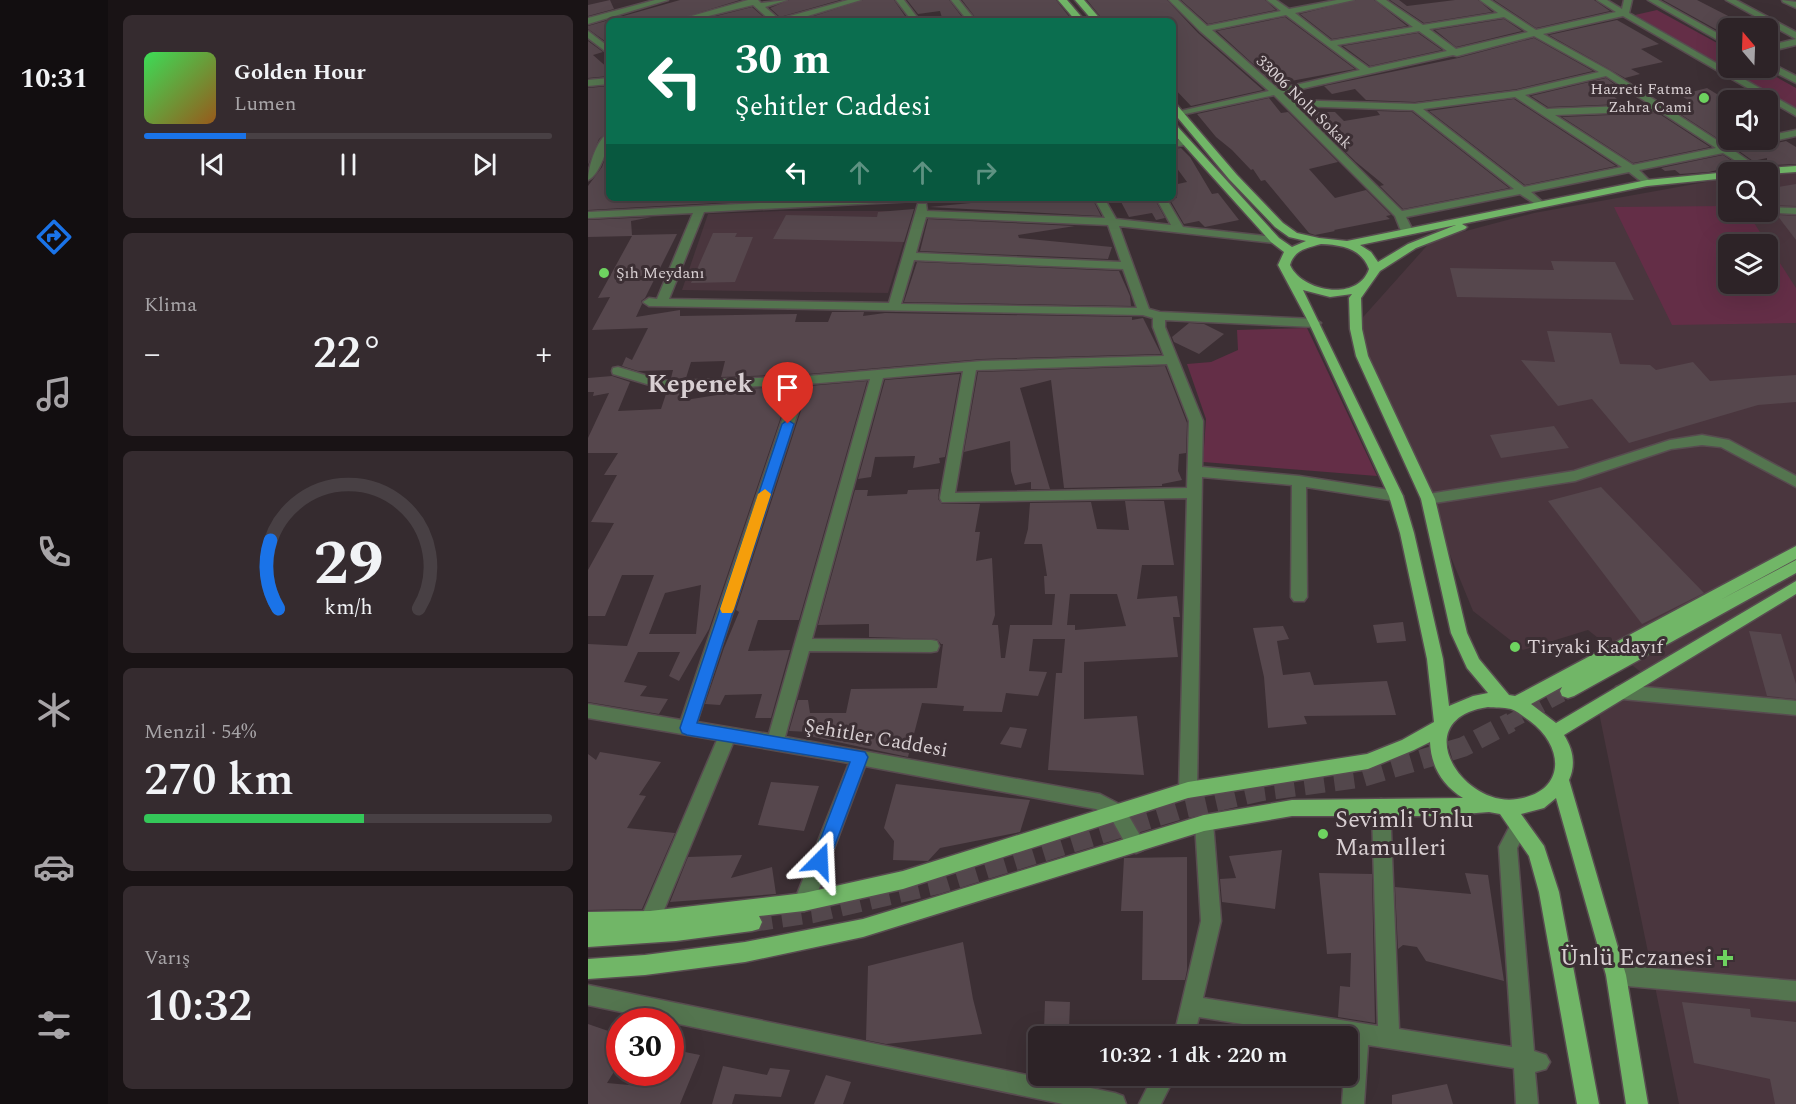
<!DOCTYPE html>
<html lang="tr">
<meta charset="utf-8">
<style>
:root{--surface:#2d2327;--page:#352b2f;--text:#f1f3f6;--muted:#a7a4a7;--line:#484044;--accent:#1a73e8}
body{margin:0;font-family:Spectral,serif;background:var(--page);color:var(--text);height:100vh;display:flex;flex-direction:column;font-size:22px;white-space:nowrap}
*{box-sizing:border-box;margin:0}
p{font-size:20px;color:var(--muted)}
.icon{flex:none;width:33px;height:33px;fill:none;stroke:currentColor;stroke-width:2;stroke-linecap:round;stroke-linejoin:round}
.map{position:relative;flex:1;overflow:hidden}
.drawer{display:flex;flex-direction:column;gap:15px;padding:15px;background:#191315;width:480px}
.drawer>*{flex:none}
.guide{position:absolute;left:18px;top:18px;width:570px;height:183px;border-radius:9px;box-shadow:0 6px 24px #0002,0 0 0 2px var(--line);background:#0b6e4f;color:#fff;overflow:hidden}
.needle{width:39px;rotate:341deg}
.fabs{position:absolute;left:1130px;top:18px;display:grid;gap:12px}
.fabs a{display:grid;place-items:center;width:60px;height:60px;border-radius:9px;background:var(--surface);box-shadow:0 6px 24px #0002,0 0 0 2px var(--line);font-size:30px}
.speed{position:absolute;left:18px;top:1008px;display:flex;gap:12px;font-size:30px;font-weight:700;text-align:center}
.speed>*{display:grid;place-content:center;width:78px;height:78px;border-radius:50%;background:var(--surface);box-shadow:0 6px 24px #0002,0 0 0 2px var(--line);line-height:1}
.speed .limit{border:9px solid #d22;background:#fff;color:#111}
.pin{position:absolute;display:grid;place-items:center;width:51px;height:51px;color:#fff;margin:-62px -26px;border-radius:50% 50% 50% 0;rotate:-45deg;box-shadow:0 0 6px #0007}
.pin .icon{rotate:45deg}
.me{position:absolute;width:66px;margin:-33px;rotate:21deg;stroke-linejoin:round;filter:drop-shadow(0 0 4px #0008)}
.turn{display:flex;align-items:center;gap:21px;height:126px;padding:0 30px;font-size:27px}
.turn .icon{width:78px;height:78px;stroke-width:2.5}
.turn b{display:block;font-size:42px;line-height:51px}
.lanes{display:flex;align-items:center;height:57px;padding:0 30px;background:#0003;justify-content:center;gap:30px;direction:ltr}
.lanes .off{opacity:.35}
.big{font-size:45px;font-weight:600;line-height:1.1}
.drawer .widget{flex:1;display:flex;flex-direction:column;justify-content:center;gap:9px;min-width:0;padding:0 21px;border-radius:9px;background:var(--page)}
.drawer .dial{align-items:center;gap:0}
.dial svg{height:156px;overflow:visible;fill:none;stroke:var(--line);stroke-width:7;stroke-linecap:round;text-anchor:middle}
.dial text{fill:var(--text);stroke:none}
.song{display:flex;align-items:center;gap:18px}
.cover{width:72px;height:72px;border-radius:9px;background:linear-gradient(135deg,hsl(130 70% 55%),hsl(30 70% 35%))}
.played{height:6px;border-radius:3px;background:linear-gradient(90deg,var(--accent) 25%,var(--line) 25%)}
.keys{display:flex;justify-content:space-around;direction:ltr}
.heat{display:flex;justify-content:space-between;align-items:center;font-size:33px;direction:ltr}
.charge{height:9px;border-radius:4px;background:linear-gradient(90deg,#34c759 54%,var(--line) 0)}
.trip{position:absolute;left:440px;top:1026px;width:330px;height:60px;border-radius:9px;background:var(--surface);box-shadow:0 6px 24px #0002,0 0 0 2px var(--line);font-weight:600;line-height:60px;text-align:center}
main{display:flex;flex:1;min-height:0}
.menu{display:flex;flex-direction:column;width:108px;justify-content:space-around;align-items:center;background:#120e10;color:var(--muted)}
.menu .icon{width:42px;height:42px}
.menu .on{color:var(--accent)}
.menu b{font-size:27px;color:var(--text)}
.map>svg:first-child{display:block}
.built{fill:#4a363e;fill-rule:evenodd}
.green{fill:#642e47;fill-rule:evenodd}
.building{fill:#56474d;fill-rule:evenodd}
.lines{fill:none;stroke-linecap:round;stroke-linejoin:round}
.major-tunnel-far1{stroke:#53474c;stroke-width:15;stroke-dasharray:15 8;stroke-linecap:butt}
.major-tunnel{stroke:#53474c;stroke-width:20;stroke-dasharray:20 10;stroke-linecap:butt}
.minor-casing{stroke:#584c50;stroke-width:3}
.major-casing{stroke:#584c50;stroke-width:3}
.minor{fill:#54754f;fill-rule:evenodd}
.major{fill:#71b667;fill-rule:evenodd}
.route{fill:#1a73e8;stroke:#114b97;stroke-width:1.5}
.slow{fill:#f59e0b}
.poi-dot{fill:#6ed360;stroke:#3c2f34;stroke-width:2}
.labels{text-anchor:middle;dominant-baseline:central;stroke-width:6;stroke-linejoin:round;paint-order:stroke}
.far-poi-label{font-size:16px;fill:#d8cfd2;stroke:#3c2f34;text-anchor:end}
.far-street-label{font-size:16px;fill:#d8cfd2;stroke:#3c2f34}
.poi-label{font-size:20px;fill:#d8cfd2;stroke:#3c2f34;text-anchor:start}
.street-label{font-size:20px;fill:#d8cfd2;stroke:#3c2f34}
.near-poi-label{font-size:24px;fill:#d8cfd2;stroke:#3c2f34;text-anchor:start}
.district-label{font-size:26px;font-weight:bold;fill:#d8cfd2;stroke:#3c2f34}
</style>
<main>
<nav class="menu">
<b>10:31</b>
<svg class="icon on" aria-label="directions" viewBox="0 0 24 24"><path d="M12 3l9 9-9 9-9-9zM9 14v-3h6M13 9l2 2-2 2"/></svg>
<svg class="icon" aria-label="music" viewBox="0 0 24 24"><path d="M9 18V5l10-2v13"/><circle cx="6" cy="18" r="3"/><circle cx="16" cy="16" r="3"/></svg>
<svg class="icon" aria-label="phone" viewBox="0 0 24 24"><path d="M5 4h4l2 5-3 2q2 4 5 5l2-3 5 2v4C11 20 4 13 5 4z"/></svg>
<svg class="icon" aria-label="climate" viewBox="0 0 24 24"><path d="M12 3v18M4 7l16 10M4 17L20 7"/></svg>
<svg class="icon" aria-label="car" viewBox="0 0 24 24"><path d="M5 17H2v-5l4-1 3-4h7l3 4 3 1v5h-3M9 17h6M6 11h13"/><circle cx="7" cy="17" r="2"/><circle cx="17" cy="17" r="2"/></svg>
<svg class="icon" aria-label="filters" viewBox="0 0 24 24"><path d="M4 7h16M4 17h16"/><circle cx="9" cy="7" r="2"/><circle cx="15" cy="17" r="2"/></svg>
</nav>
<section class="drawer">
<div class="widget">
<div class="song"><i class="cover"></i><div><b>Golden Hour</b><p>Lumen</p></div></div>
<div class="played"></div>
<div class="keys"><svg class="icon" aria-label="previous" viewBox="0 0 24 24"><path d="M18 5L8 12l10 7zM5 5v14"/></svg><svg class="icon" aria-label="pause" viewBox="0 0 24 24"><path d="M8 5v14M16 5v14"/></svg><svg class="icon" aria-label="next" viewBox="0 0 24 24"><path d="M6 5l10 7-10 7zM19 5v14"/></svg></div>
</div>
<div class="widget"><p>Klima</p>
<div class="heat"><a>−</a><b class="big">22°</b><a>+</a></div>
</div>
<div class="widget dial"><svg viewBox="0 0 100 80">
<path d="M14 69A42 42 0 1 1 86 69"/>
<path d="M14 69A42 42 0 0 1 10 34" stroke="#1a73e8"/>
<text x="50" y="56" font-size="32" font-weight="700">29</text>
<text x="50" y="72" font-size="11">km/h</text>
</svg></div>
<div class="widget"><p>Menzil · 54%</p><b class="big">270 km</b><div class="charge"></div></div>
<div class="widget"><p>Varış</p><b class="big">10:32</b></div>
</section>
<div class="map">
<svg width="1208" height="1104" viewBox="0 0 1208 1104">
<rect width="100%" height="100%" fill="#3c2f34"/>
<!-- built -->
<g class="built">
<path d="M1208,167V1104H1091L1009,703L1064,681L1000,630L935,650L885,611L768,325L844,240L946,213L1140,178V212H1179V172ZM1140,244H1179V284H1140Z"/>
<path d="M192,211H325L300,293L94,290L120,214Z"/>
</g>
<!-- green -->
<g class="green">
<path d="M1069,10L1140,49V68H1172L1208,88V109L1047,15Z"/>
<path d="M1140,206V212H1159L1208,288V323L1084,325L1026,207ZM1140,244H1179V284H1140Z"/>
<path d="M719,328L789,476L615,462L618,419L599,364L623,362L650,350L649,330Z"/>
</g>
<!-- building -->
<g class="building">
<path d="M22,0L26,9L0,16V5Z"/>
<path d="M92,0H152L84,21H21V44L0,29V26Z"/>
<path d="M201,0H252L192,17L182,8Z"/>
<path d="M275,0H306L317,16H313L316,21H211Z"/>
<path d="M319,0H361L377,21H355L352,11L330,14Z"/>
<path d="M374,0H468L483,19L471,21H390Z"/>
<path d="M499,0H579L610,33L675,90L603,106L585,87V21H516Z"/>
<path d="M593,0H677L688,10L620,24Z"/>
<path d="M768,0H786L819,26L744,39L712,14Z"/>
<path d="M802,0H811L819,6L867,0H890L904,12L836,23Z"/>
<path d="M906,0H1006L1022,11L948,28Z"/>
<path d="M1075,0H1109L1148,20L1140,22V36Z"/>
<path d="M164,7L180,21H109Z"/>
<path d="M697,17L767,69L687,84L629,31Z"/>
<path d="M916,19L934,31L868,47L847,30Z"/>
<path d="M1029,20L1071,44L1053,49L1075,62L1043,69L1052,74L1037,78L961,35Z"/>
<path d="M830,33L854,50L782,66L755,46Z"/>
<path d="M946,38L1005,71L929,89L827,102L778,100L767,89L744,94L736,86L870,58Z"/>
<path d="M0,41L15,52L5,55L21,69V76L0,78Z"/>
<path d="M1018,78L1030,87L1017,89L1035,104L960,107L943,96Z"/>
<path d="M21,86V131L11,139L0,165V88Z"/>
<path d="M1119,88L1140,101V140H1158L1138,144L1083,108L1105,103L1092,95Z"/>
<path d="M681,98L693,113L700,112L750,162L721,169L747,198L778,190L803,215L798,216L802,219L746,230L747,231L727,235L721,233L677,180L673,181L665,169L663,170L644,150L628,137L609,114Z"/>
<path d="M926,99L1028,166L937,185L841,111Z"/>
<path d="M789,111L824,112L921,188L815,209L792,186L796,185L768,162L717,112H747L756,121L792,115Z"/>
<path d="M1070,113L1122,147L1045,163L974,117Z"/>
<path d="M1198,141L1208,147V164L1186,165L1179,161V158L1165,161L1151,151Z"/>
<path d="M21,147V198H126L127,203L0,210V186L14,167Z"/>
<path d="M593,148L602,157L624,194L630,193L651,220L617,227L611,221L596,224L581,198H589L585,185L599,182L585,163V149Z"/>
<path d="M1135,155L1150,165L1121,172L1092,174L1087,170L1077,171L1073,168Z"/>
<path d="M1208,184V206L1181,205L1179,202V189Z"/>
<path d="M434,198H504L513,216L341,207Z"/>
<path d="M531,198H566L577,218L568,220L564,213L541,217Z"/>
<path d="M326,209L316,242L185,239L198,215L289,217L290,212Z"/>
<path d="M1189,215L1208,216V240L1195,223Z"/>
<path d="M64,217L43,221L44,235L89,234L57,298L53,301L54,304L48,317L92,310V316L209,314L207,322H240L244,312H276L275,316L297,313L544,317V320L555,318L573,354L394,359L220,374L133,377L137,361L103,362L98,378L87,379L83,378L85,370L50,371L34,366L38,357L44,360L60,328L4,330L22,297L10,298L44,236L0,237V220Z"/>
<path d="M340,219L487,226L430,235L431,238L524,247L520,259L332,251Z"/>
<path d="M125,233H149L147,237H165L147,282L103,283Z"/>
<path d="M963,261L1027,262L1046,300L869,297L862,268L966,270Z"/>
<path d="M329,262L531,271L542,296L543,306L316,302Z"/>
<path d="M601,323L616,324L636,334L611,354L586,342L584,337Z"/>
<path d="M959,331L1023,333L1032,364L1062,365L1068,370L1105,362L1122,381L1208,375V402L1170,405L1041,443L1004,399L970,406L933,360L967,362Z"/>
<path d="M577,366L599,423L598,453L591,454L590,471L594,480L574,484V486L476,488L463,380L432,388L462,489H443V482L427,485L423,471L422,441L376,452L390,372Z"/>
<path d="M372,374L357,457L351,458L352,463L325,468L327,456L287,457L283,477L270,479L297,380Z"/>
<path d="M24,376L42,382L30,411L73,409L79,391H94L91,401L129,395L130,390L203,387L121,629L91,681L81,676L92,652H50L36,682L59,686L52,696L80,699L71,714L0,702V644L39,646L66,575H34L17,616H0V570L26,523L3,522L29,475H16L30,453H0V438L21,393L5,396L6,392H0V378ZM113,585L108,634H61L77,593Z"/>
<path d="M279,381L211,620H170L160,651L202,650L183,718H167L174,694L137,695L132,705L117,704L136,648L151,612L148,610L221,386Z"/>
<path d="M966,426L981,448L913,458L902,435Z"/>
<path d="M1013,487L1116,593L1054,624L960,501Z"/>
<path d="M351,489L350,499L354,504H392L387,532H392L388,561L404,558L407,615L404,625H410L413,658H417L422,625H464L467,594H457L456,576H459L454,544H436L440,529L442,503L503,502L509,529L541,530L537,501H576L586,565H554L549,599L589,596L592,617H585L590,657L496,662V719L549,716L556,775L460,770L468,673H474L477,639H445L441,671L459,672L450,696L418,693L414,712L375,711L376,706L334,703L320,757L221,736L222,732L201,731L210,700H220L222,713H258L263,689L349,688L355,644H353L349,639L281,637V624L230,625L267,490H280L279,496L319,494L320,490ZM482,594H529L538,626L487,630V625H479Z"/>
<path d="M815,622L818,641L789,643L785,625Z"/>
<path d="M695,626L701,639L689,641L695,675L722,672L726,685L799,681L808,715L716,716L719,724L680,728L676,677L665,628Z"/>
<path d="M1161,631L1193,634L1208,684V699L1179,696Z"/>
<path d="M422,727L439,729L433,748L412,744Z"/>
<path d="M12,752L73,762L51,795L58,796L39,828L87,833L54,909L0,910V754L8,760Z"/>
<path d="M183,782L231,786L216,831L170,825Z"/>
<path d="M308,784L422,798L442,800L432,832L352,848L340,861L305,860L306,841L296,828Z"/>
<path d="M694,850L687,909L634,902L632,879L648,878L641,856Z"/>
<path d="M154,855L143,878L184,867L188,894L82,902L100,857Z"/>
<path d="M599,857V970L597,980H554L555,911H533L536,858Z"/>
<path d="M731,873L784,874L787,1023L750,1017L752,986L762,987L763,953L739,954Z"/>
<path d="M877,873L900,875L916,981L838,961L829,947L815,945L810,949L807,887L883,894Z"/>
<path d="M375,942L385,999L394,1034L298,1044L278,1040L280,966Z"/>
<path d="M457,1001L482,1002L481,1030L456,1031Z"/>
<path d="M1094,1002L1162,1009L1163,1017L1208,1022V1104H1187L1182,1079L1106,1063Z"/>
<path d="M0,1024L32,1035V1062L19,1083L63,1087L66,1072H82V1049L112,1055L92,1104H0Z"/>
<path d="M135,1066L179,1075L182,1068L202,1070L193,1097L147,1094L144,1104H124Z"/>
<path d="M238,1075L263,1082L255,1104H226Z"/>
<path d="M859,1084L865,1104H804V1095Z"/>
</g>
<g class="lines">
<!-- major-tunnel-far1 -->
<path class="major-tunnel-far1" d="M920,723L980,691"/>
<!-- major-tunnel -->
<path class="major-tunnel" d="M164,922L225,913L350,884L590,810L674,791L771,778L875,747L923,722"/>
<!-- minor casing -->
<g class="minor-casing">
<g id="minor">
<path d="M67,0H80L0,24V18Z"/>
<path d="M160,0H170L173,3L199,0L177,7L191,19L260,0H273L203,21H183L165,5L100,21H86Z"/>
<path d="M308,0H316L332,21H324Z"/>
<path d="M363,0H371L388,21H380Z"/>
<path d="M581,0H590L619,26L693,11L679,0H688L701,9L749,0H766L707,13L743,41L825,27L788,0H798L835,25L910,13L892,0H902L948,30L1028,12L1009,0H1019L1034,9L1036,0H1044L1041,13L1208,109V116L1035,16L955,34L1022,71L1138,146L1166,140H1179V136L1208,130V136L1145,150L1177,172H1166L1135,153L1051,170L1064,183L1059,186L1041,172L943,192L957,204L952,207L932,194L818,217L825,231L819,234L813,231L807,216L686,95L588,116V112L681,91L612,31ZM698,15L772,70L690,89L624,30ZM916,17L940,32L868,49L841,29ZM831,31L859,51L781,68L749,45ZM946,36L1011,72L929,91L827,104L702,100L695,93L865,55L869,56ZM1018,76L1063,105L959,109L937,95ZM927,97L1034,167L936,187L835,109ZM708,106L825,110L926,189L814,211ZM1071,111L1128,148L1045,165L967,115Z"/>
<path d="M1060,0H1070L1140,39V46Z"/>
<path d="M1138,0H1148L1208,32V39Z"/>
<path d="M1194,0L1208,2V8L1195,2Z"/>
<path d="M0,31L21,47V54L0,38Z"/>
<path d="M1208,39V45L1179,52V46Z"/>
<path d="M1179,61L1208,76V83L1179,68Z"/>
<path d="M21,78V84L0,86V80Z"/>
<path d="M21,133C21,145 12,175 0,180C0,167 9,138 21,133Z"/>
<path d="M598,139L602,140V144L585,147V141Z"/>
<path d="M265,198H332L327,201L116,212L81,299L301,303L330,204H338L339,211L517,218L506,198H516L528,219L583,225L568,198H578L595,227L687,237L693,240L687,243L531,226L561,309L572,312L727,319L733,323L727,327L577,320V327L615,421L614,467L711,476L808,491L815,496L808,501L718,487L719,597L716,601H706L703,597L704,485L614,477L609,790L606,796L600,798L594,796L591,790L599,498L354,502L352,498L375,371L295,378L224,639L343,640L349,641L351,646L349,651L343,652L221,651L197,737L512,794L535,806L557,844L555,850L548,853L541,850L523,818L508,809L277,766L226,902L223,908L216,911L209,908L206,902L261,763L145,743L69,927L62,929L55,927L52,920L129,740L0,718V704L93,720L206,385L87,389L72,388L25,374L24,371L25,368L30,367L73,380L87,381L220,376L394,361L576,356L565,327V318L555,315L61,306L55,302L61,298L69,299L105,213L0,218V212ZM338,217L520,225L533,262L328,253ZM326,260L535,269L549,308L313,304ZM579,364L601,421L599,488L367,493L388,370ZM282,379L181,734L109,722L219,384Z"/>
<path d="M1179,207L1208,208V214L1175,212H1179Z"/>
<path d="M1114,435L1141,440L1208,476V487L1133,447L1114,445L1083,449L987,481L840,504L833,499L840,494L986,471L1082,440Z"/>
<path d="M1034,685L1208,701V715L1034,699L1028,697L1026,692L1028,687Z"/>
<path d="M793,799L799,801L802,807L811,1029L924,1047L911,847L925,820L931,818L937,820L940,826L929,848L946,1051L958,1055L962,1062L958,1069L947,1072L950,1104H928L926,1068L780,1045L776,1104H754L756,1076H759V1036H729L611,1017L606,1036H586L613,921L607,823L610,817L616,815L622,817L625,823L633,921L615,998L790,1026L784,807L787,801Z"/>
<path d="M1028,965L1208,981V1001L1028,985L1021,982L1018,975L1021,968Z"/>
<path d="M0,985L527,1093L535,1096L538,1104H475L0,1005Z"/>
<path d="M565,1076H587L573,1104H551Z"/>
</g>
</g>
<!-- major casing -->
<g class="major-casing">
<g id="major">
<path d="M470,0H479L497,21H488Z"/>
<path d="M487,0H496L514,21H505Z"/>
<path d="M585,103L588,104L649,175L695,223L709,233L731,238L759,241L1059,180L1140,172H1143H1140V178L1059,186L874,224L879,227L877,229L828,248L792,271L773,298L774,329L780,356L847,499L879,633L891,659L921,695L927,696L1208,546V559L1132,600L1208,560V573L986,696L980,698L974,696L972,691L974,687L943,704L968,723L1208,581V594L976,735C985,749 988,765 981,780L1038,975L1060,1104H1038L1018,975L968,798L956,808L933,814L956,846L971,892L1011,1104H989L951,892L941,856L912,814L901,812L850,816H704L616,831L275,937L157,962L57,975L0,979V959L57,955L157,942L275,919L616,815L704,800L875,798C854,785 843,766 842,742L826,750L780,769L600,798L315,889L216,911L171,916L174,922L171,929L164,931L88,941L0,947V912L62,911L216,893L315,871L600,782L779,754L814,740L846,722L839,659L812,533L801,496L721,323L690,265L696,252L683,242L585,133V124L588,125L691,238L704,247L718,241L701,237L687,227L641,179L585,112ZM868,225L820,244L790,262L783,252L772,245ZM733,244C754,245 773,248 781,269C770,302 714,292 702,265C706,250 719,248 733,244ZM715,290L742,297L764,294L761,298L762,329L768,356L833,499L863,633L879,668L900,693L885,696L861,706L855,659L826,533L815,496ZM900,707C907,708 915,707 923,709C929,711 936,717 942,721C977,747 978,792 929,799C874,808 818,719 900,707Z"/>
<path d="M1208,166V172L1179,174L1162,172L1167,169Z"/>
</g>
</g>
<!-- minor -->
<use href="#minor" class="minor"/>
<!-- major -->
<use href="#major" class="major"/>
</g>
<!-- route -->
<path class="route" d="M200,420L206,424L109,723L277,752L280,757L241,861L238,866L232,869L226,866L224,861L262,762L99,735L94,733L92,728L194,424Z"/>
<!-- slow -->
<path class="slow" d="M177,489L183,494L146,609L144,613H134L132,609L170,494Z"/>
<!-- markers -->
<g class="poi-dot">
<circle cx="1116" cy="98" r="6"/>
<circle cx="16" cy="273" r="6"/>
<circle cx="927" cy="647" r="6"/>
<circle cx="735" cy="834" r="6"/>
<path d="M1134 949h6v6h6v6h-6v6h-6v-6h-6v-6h6z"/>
</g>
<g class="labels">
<!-- far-poi labels -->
<g class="far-poi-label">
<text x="1104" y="89">Hazreti Fatma<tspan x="1104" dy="18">Zahra Cami</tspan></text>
<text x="28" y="273" text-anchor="start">Şıh Meydanı</text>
</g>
<!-- far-street labels -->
<g class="far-street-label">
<text transform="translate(716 102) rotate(44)">33006 Nolu Sokak</text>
</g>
<!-- poi labels -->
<g class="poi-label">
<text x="939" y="647">Tiryaki Kadayıf</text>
</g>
<!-- street labels -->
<g class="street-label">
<text transform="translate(288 738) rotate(10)">Şehitler Caddesi</text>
</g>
<!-- near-poi labels -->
<g class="near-poi-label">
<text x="747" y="820">Sevimli Unlu<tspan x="747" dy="28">Mamulleri</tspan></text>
<text x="1125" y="958" text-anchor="end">Ünlü Eczanesi</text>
</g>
<!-- district labels -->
<g class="district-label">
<text x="112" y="384">Kepenek</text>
</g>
</g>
</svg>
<div class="fabs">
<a><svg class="needle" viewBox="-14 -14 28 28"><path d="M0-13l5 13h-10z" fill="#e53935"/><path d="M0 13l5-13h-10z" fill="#a7a4a7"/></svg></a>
<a><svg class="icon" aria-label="sound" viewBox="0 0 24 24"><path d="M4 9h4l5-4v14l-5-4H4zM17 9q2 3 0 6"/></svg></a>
<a><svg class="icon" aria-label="search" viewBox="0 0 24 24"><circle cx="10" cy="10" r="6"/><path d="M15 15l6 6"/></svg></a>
<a><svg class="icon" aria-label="layers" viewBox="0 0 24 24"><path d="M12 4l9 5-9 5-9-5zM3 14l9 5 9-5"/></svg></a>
</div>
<div class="speed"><div class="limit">30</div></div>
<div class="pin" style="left:200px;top:424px;background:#d93025"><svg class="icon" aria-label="arrive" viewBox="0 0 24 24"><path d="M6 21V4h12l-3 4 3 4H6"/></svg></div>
<svg class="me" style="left:232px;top:861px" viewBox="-20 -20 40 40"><path d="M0-17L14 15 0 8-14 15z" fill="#1a73e8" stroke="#fff" stroke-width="4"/></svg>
<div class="trip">10:32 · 1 dk · 220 m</div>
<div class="guide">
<div class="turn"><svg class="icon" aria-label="left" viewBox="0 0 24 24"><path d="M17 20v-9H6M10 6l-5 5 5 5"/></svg><div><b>30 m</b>Şehitler Caddesi</div></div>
<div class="lanes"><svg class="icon" aria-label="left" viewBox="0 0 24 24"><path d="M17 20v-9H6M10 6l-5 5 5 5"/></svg><svg class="icon off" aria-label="ahead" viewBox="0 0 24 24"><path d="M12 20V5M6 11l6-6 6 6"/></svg><svg class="icon off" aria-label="ahead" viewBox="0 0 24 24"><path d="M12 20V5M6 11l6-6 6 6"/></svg><svg class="icon off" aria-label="right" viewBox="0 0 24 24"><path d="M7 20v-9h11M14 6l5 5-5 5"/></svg></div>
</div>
</div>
</main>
